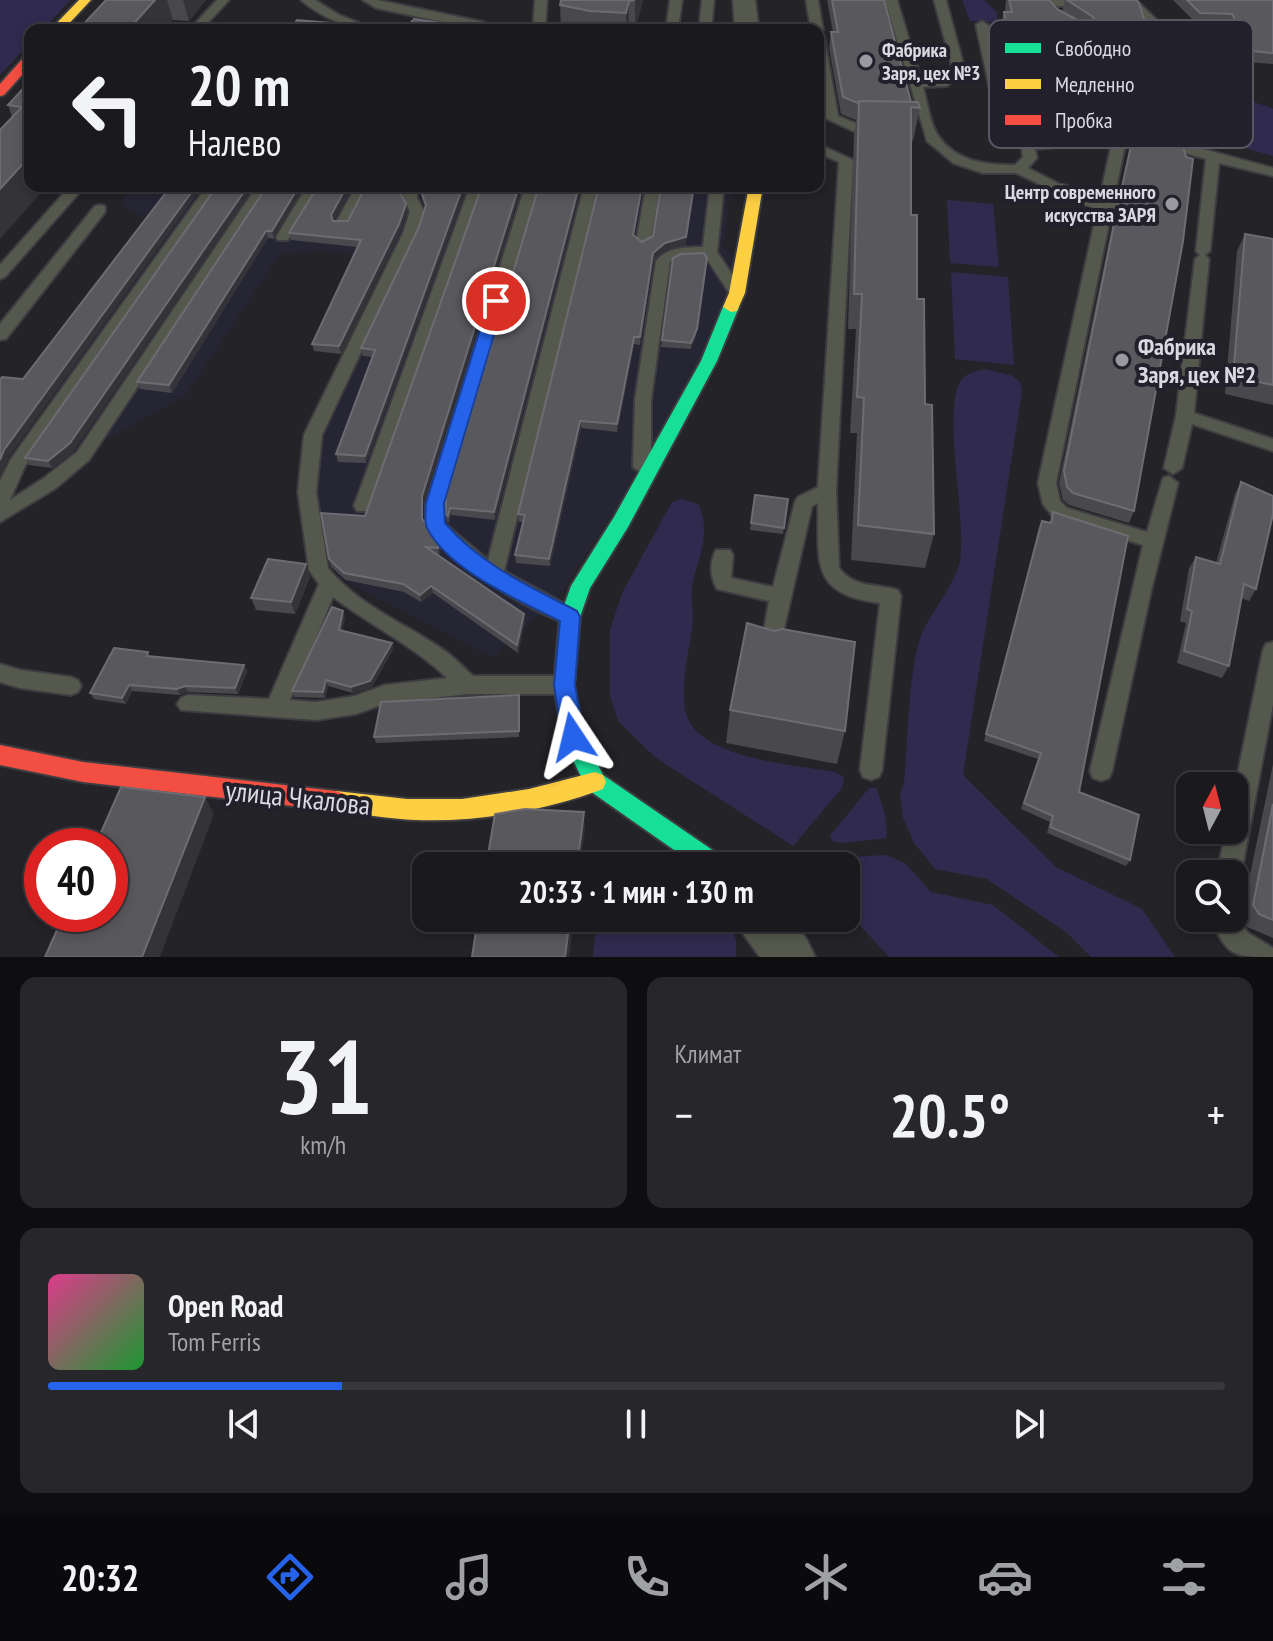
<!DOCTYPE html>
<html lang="ru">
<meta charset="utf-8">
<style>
:root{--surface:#1a1a1e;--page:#27272b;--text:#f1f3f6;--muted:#9fa1a4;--line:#38383c;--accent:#2563eb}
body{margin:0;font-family:"PT Sans Narrow",sans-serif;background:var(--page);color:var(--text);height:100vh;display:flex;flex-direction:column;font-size:30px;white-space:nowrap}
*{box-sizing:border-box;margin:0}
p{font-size:26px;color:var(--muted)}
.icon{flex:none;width:44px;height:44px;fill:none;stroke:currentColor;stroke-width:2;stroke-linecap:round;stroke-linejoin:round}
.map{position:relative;height:957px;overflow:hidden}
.drawer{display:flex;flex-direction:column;gap:20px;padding:20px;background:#0e0e10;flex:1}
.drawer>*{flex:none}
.hud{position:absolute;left:24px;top:24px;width:800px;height:168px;border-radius:16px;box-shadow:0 4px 12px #0003,0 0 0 2px var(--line);background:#1a1a1e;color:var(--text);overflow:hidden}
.needle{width:52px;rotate:7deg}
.buttons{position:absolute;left:1176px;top:772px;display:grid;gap:16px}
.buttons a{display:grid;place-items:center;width:72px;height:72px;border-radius:16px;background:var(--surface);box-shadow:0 4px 12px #0003,0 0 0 2px var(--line);font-size:40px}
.speed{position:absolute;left:24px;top:828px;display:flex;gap:16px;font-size:40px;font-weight:700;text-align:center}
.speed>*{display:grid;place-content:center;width:104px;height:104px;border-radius:50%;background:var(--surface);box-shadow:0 4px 12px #0003,0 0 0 2px var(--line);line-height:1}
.speed .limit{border:12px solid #d22;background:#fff;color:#111}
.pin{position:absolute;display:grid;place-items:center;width:68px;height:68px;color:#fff;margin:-34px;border:4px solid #fff;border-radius:50%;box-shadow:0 2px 8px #0007}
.me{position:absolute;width:88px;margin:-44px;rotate:350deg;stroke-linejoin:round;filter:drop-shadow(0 0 6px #0008)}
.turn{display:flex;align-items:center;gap:28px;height:168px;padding:0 32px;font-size:36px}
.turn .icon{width:104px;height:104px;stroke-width:2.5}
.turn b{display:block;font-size:56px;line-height:68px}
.big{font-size:60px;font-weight:600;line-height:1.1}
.drawer .card{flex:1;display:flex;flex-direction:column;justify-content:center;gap:12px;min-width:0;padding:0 28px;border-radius:16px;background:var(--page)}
.drawer .dial{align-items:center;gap:0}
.dial b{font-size:104px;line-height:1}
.song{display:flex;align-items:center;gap:24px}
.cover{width:96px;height:96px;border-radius:12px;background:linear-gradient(135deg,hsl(330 70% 55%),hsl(130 70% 35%))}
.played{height:8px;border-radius:4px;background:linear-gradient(90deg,var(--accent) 25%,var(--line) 25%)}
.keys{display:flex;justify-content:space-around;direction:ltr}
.heat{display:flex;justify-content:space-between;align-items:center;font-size:44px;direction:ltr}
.drawer .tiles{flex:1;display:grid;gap:20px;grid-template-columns:1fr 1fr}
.card:last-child{grid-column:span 2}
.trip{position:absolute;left:412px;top:852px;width:448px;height:80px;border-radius:16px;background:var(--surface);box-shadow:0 4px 12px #0003,0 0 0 2px var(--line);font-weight:600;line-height:80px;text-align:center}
.dock{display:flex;height:128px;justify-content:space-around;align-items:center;background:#0a0a0c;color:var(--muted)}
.dock .icon{width:56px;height:56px}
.dock .current{color:var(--accent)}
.dock b{font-size:36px;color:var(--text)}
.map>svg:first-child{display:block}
.built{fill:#262534}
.green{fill:#312a4f}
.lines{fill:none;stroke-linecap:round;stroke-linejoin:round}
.lane-casing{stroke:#3d3d41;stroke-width:4}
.street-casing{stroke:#3d3d41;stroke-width:4}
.fast-casing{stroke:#3d3d41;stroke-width:4}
.slow-casing{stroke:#3d3d41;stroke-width:4}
.jam-casing{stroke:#3d3d41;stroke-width:4}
.lane{fill:#55594d;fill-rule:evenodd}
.street{fill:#55594d;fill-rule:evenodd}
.fast{fill:#16e098;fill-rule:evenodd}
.slow{fill:#ffcf43;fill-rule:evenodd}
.jam{fill:#f24e42;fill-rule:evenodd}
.lane-bridge-casing{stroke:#3d3d41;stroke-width:16;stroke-linecap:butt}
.lane-bridge{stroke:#55594d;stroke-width:13}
.wall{fill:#49494d}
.shaded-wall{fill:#333338}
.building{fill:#59585d;stroke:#6d6c72;stroke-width:2}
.route{fill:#2563eb;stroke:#184099;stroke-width:2}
.poi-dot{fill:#9a99a0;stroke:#21202b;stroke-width:3}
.labels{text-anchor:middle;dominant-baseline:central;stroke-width:8;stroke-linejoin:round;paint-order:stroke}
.far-poi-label{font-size:20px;font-weight:bold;fill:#dad9e1;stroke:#21202b;text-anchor:start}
.poi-label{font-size:24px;font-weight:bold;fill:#dad9e1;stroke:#21202b;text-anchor:start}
.near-street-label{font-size:28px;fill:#dad9e1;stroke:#21202b}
.key{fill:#21202b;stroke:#585862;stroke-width:2}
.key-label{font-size:22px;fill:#dad9e1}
</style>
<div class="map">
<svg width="1273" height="957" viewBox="0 0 1273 957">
<rect width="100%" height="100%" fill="#232328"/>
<!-- built -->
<path class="built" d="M134,186H731L723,247L741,261L723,345L559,596L492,657L339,578L313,500L322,435L405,259L323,251L280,254L185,396L98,444L84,462L13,453L59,394L22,388L151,220L119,205Z"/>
<!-- green -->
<g class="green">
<path d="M0,0H70L43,30H30V43L0,75Z"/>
<path d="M962,0H984L997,12V22L970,21Z"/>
<path d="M1162,43C1210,40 1209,68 1237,94C1246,102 1262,103 1273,109V156L1175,128L1152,46Z"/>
<path d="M947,200L993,204L999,267L950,263Z"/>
<path d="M951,272L1008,277L1014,365L955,359Z"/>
<path d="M986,369L1013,376L1020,382L1022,391L963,775L1056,867L1142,909L1175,957H1091L1066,932L987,879L935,869L914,843L903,818L900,793L904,783C908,742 908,673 921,636C930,613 957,582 960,560C967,519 942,415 960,382C965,373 976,371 986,369Z"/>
<path d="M682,499L698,504C711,529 700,556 693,581C689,598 695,612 692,630C688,654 681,684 685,709C694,760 794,764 835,772L844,777L842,788L793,846L656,758L618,721L610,696V630L622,593L672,502Z"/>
<path d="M869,788H876C882,802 889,824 886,838L844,843L832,841L830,836Z"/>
<path d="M630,850L678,866H612L618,855Z"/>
<path d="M886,855L905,863L931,892L993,905L1059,957H889L846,910V866H824L834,858Z"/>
<path d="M597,918H728L736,940V957H593Z"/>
</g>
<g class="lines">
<!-- lane casing -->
<g class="lane-casing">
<g id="lane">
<path d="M217,0H229L201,30H189Z"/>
<path d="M301,0H315L339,15L378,30C351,30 322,18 301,0Z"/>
<path d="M363,0H377L483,22L497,30H482L376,8Z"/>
<path d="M535,0H547L545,30H533Z"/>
<path d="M670,0H682L678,30H666Z"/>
<path d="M702,0H714L711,30H699Z"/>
<path d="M806,0H818L823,30L820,33L824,36L838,116L855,123L883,125V131H853L825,118L818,72V30H811Z"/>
<path d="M885,0H897L921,79H940L953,70L934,0H946L965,71L947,86L923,87C927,101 930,125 939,137C957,162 987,165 1015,165L1023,157L1022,149L999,132L976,25L982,21L988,25L1012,130L1030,142L1103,135L1077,35L1054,21L1052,19L1058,16L1088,33L1116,132H1129L1136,136L1126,140L1056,483L1060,501L1067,508L1147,532L1163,478L1169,476L1178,483L1151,591L1112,771L1109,778L1101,781L1093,778L1090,771L1143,545L1054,518L1043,504L1038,483L1112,142L1035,149L1037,158L1028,168L1065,187V193L1060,194L1016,173H983L953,163L927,141Z"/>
<path d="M1031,0H1086C1073,8 1044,8 1031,0Z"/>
<path d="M1123,0H1136L1165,28V34H1157Z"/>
<path d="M1162,138L1273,168V176L1219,163L1210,251L1205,255L1209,259L1194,413L1273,439V451L1192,424L1182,468L1173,474L1164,468L1176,416L1195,259L1200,255L1196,251L1206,159L1157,145L1155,142Z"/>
<path d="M818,144L853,160L836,490L839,568C855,589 876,583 898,590L901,596L882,770L879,777L871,780L863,777L860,770L880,603C809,594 819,562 818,503L812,506L777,659L770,661L763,659L760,653L769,601L717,589C710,576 709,564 716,550H730L733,555L731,578L773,587L795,502L798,497L818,487L839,162L818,153Z"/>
<path d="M70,186H85L5,277L0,279V265Z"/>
<path d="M207,186H221L25,466L10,500L44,478L77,452L257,186H271L89,460L56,488L0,522V481L11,459Z"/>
<path d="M307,186H321L288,240H278L276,237Z"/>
<path d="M356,186H370L347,227H337L335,224Z"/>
<path d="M403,186H417V198L424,211L417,233L322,435L316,492L328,568C357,605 407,624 445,651C455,658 464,668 473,676H561L568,679L571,685L568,691L561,694H468L386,703L356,714L316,720L181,710L177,704L181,698L188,695L269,699L319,584L309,570L298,492L304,435L403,233L410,211L403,198ZM333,597C370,625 414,646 447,678L385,685L355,696L316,702L290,700Z"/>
<path d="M470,186H484L372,506L369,511H357L354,506Z"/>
<path d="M525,186H539L444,503V523L488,560L584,186H598L504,571L576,610L579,616L576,622L569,624C529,611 447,562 426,525V503Z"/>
<path d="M646,186H660L650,243L643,247L636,243Z"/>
<path d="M710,186H724L717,252L743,291L740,294H730L705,256L680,257L670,262L651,400V467L642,473L633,467L635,400L656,261C668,247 685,247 703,247Z"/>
<path d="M100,205L105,206V212L6,339L0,340V324L95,206Z"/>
<path d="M1273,642V704L1241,874L1234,883V874H1217L1226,830H1234V792L1263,650L1266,644Z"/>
<path d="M0,664L20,670L71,677L78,680L81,686L78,692L71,695L20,688L0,682Z"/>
<path d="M1234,913L1248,933L1273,948V957C1236,957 1225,957 1212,918H1234Z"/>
</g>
</g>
<!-- street casing -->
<g class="street-casing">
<g id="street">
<path d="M733,0H755L759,30H735Z"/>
<path d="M737,918H791L807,940L815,957H760L744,935Z"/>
</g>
</g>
<!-- fast casing -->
<g class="fast-casing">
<path id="fast" d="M731,302L739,307L717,361L628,527L590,588L580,617L574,685L584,736L603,775L724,858L728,866H697L587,789L562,737L554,685L560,617L571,586L614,517L701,361L723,307Z"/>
</g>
<!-- slow casing -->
<g class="slow-casing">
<g id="slow">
<path d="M79,0H91L63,30H50Z"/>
<path d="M749,186H763L745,293L737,311L731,312L723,307L729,293Z"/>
<path d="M595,772L603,775L606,782L603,789C545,811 478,822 416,820C389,819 362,814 336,811L328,808L325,801L328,794L336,791L407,799H462L529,789Z"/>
</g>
</g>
<!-- jam casing -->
<g class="jam-casing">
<g id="jam">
<path d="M30,54V66L4,95L0,96V84L26,55Z"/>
<path d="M0,745L83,762L336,791L344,794L347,801L344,808L336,811L83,782L0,765Z"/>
</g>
</g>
<!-- lane -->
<use href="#lane" class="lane"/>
<!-- street -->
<use href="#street" class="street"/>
<!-- fast -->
<use href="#fast" class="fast"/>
<!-- slow -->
<use href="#slow" class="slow"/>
<!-- jam -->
<use href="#jam" class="jam"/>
<!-- lane-bridge casing -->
<g class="lane-bridge-casing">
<path id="lane-bridge" d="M1060,190L1115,208"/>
</g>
<!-- lane-bridge -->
<use href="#lane-bridge" class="lane-bridge"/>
</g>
<!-- wall -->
<g class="wall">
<path d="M106,0H206L189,21L173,20Z"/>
<path d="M643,0L635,30H561L560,5Z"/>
<path d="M827,0H884L911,102L920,108L913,141H911V215L934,534L925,568L851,560L857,433H850L856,329H848L854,134L856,120L841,114L829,48L831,32H833Z"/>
<path d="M1006,0H1049L1057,9L1062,12L1065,0H1136L1177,124L1172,138L1130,131L1104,43H1094L1089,30L1079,24L1080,26L1076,42L1049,40L1064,106L1059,122L1015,119L1000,27L1004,12H1005Z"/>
<path d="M1173,0H1273V64L1247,62L1228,25L1196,23Z"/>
<path d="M818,79L824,112L823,118H818Z"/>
<path d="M30,81V186L12,117L8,105Z"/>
<path d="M1134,132V511L1129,523L1069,505L1063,500L1059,483L1114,217L1118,205L1123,204L1118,199Z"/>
<path d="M267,186H305L274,239L268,238L172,393L140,389L137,382Z"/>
<path d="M318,186H353L333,221H348L401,186L400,194L406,204L407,211L400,232L341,354L314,351L312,344L357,247L291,240L289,233Z"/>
<path d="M418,186H467L366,463L338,462L336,454L373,357L363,356L361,348L419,227L425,207Z"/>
<path d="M482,186H522L423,503V521L440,541L441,548L439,555L525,621L518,653L433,593L421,602L404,592L346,580L331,567L329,559L365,516Z"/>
<path d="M539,186H581L495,520L451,515L449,523L447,522L446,514Z"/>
<path d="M1245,234L1273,239V405L1225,394L1237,251Z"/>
<path d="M634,236L642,242L686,245L665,250L653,261L640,345L634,344L617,432L581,428L550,566L516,563L515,555L524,522H519L518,514Z"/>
<path d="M696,336L691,349L661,347L662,340Z"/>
<path d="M74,451L52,468L29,465L25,458Z"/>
<path d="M1241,482L1256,589L1249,601L1241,598L1229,666L1222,678L1177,663L1186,623L1180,621L1189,568L1196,557L1216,563L1235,494Z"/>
<path d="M755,495L788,499L783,534L750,530Z"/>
<path d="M1053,512L1079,792L1130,860L1126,866L1047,833L1050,822L1021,809L1038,759L984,741L1039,527L1042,521L1050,523Z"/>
<path d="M310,577L295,614L256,610L251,598Z"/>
<path d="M345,618L342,631L392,643L393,649L372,687L353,693L328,686L325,698L294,697L292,691Z"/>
<path d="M150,656L244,665L247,671L238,694L188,692L180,695L132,691L126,704L94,699L90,693Z"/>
<path d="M519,695V737L376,743L374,737Z"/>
<path d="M730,710L845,731L837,764L726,743Z"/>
<path d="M1273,764V938L1247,927L1241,918Z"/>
</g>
<!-- shaded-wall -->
<g class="shaded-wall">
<path d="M155,0H167L173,20L165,30H128Z"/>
<path d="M183,0H206L189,21Z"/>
<path d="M635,0H643L635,30Z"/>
<path d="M629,1V30H626V13Z"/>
<path d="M30,156V186H47L0,239V189Z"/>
<path d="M196,186H203L9,457L0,477V460L4,450Z"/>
<path d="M248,186H255L74,451L52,468L48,461Z"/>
<path d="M299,186H305L274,239L272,231Z"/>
<path d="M347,186H353L332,223L331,215Z"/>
<path d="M463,186H467L366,463L365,456Z"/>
<path d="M519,186H522L423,503L424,527L422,496Z"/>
<path d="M579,186H581L495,520L494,512Z"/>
<path d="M642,186H643L633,242V235Z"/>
<path d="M694,186L686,245L665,250L653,261L640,345V337L653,253Z"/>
<path d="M406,204L407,211L400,232L341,354L339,346Z"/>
<path d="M266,231L268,238L172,393L169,385Z"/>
<path d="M707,264L696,336L691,349V343Z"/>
<path d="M634,337V344L617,432V424Z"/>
<path d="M580,421L581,428L550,566L549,559Z"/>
<path d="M450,508L451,515L449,523L448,516Z"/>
<path d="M440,541L441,548L439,555L438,548Z"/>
<path d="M306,564L310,577L295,614L291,602Z"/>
<path d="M431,586L433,593L421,602L420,595Z"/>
<path d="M343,611L345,618L341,636L339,630Z"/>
<path d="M524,614L525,621L518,653L517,645Z"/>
<path d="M392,643L393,649L372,687L353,693L351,687Z"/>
<path d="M244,665L247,671L238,694L235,688Z"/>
<path d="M326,680L328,686L325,698L323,692Z"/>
<path d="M129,685L132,691L126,704L122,698Z"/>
<path d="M185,686L188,692L180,695L177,689Z"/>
<path d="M205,797L214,814L160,957H142Z"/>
<path d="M584,812L585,830L580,866H577Z"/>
<path d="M570,918H574L569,957H565Z"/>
</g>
<!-- building -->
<g class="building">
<path d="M106,0H155L128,30H78Z"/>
<path d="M561,0H635L629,1L626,13L590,11L560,5Z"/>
<path d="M832,0H884L911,102L859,101L858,103L843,97L831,32H838Z"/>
<path d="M1009,0H1049L1057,9L1079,21L1080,26L1046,24L1064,106L1019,103L1004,12H1012Z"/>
<path d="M1067,0H1136L1139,3L1177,124L1134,117L1108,30L1098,29L1093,17Z"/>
<path d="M1187,0H1273V53L1252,51L1232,14L1200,13Z"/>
<path d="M414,19L446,24L441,30H290L297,20L405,29Z"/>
<path d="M818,79L824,112H818Z"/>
<path d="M30,81V156L0,189V130L22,107L8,105Z"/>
<path d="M859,101L918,102L920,108L911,107V215H917V299H924L925,404L932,405L934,534L858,525L864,398L857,397L862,294H854Z"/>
<path d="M1134,132L1182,143L1186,157L1193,159L1183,241L1134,511L1073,493L1067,487L1064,471L1118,205L1125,204L1128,198L1127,190L1122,187Z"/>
<path d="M171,186H196L4,450L0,460V380L2,377L23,379Z"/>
<path d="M217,186H248L70,443L48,461L25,458Z"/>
<path d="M267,186H299L272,231H266L169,385L137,382Z"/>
<path d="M318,186H347L331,215L333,221H348L366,186H399V191L406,204L399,224L339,346L312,344L361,240L289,233Z"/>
<path d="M419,186H463L365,456L336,454L375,350L361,348L419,227L426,205Z"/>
<path d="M482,186H519L422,496V519L440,541L438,548L426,547L524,614L517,645L431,586L420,595L403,584L344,573L329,559L321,513L365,516Z"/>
<path d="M539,186H579L494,512L450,508L448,516L446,514V496Z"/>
<path d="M599,186H642L633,235L642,242L653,236L661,186H694L686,237L665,243L653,253L640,337H634L617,424L580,421L549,559L515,555L525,515L518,514Z"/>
<path d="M1245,234L1273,239V385L1233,377Z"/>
<path d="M704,253L707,258L697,329L691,343L662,340L673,258L681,254Z"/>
<path d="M1241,482L1273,496V514L1256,589L1244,584L1229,666L1184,651L1192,611L1187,609L1196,557L1220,564Z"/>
<path d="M755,495L788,499L784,528L751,523Z"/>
<path d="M1053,512L1128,536L1079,792L1139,815L1130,860L1050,827L1053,816L1024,803L1041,753L986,734L1042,521L1051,523Z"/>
<path d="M268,559L306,564L291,602L251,598Z"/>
<path d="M332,607L343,611L339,630L392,643L370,681L351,687L326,680L323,692L292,691Z"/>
<path d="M747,623L774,631L782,629L855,642L845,731L730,710Z"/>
<path d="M114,648L148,652L147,656L244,665L235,688L185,686L177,689L129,685L122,698L90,693Z"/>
<path d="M519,695V731L374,737L381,702Z"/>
<path d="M121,787L205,797L142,957H45L64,914H110V846H95Z"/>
<path d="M1273,804V920L1259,914L1253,905Z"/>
<path d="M525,809L584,812L577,866H486L495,814Z"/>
<path d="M478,918H570L565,957H472Z"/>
</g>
<!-- route -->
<path class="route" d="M496,296L504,301L444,503L445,523C481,565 529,586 577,611L580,617L575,685L584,737L581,743L573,746L566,743L562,737L554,685L560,621C519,600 449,571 427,528C424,521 426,511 426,503L489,301Z"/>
<!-- markers -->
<g class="poi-dot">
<circle cx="866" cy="61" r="8"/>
<circle cx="1172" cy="204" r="8"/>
<circle cx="1122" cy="360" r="8"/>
</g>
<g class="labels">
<!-- far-poi labels -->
<g class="far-poi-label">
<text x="882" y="50">Фабрика<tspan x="882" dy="23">Заря, цех №3</tspan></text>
<text x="1156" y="192" text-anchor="end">Центр современного<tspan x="1156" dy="23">искусства ЗАРЯ</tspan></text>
</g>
<!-- poi labels -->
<g class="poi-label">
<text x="1138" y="346">Фабрика<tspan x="1138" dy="28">Заря, цех №2</tspan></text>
</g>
<!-- near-street labels -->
<g class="near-street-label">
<text transform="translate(298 797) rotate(6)">улица Чкалова</text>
</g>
</g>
<!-- legend -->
<rect x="989" y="20" width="264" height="128" rx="12" class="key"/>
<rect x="1005" y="43" width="36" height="10" fill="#16e098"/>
<rect x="1005" y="79" width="36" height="10" fill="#ffcf43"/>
<rect x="1005" y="115" width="36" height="10" fill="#f24e42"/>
<g class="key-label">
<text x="1055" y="56">Свободно</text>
<text x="1055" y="92">Медленно</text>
<text x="1055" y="128">Пробка</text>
</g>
</svg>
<div class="buttons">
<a><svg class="needle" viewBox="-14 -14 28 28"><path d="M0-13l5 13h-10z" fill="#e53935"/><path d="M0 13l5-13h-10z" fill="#9fa1a4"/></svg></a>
<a><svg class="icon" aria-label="search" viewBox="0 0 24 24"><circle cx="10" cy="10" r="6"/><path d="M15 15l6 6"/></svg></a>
</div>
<div class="speed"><div class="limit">40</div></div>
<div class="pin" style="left:496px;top:301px;background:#d93025"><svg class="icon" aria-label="arrive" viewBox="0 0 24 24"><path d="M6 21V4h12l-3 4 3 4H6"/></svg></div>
<svg class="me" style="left:573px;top:737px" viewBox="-20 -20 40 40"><path d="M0-17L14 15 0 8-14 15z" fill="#2563eb" stroke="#fff" stroke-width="4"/></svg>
<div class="trip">20:33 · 1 мин · 130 m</div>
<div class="hud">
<div class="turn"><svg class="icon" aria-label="left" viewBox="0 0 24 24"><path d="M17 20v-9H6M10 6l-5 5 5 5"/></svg><div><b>20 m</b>Налево</div></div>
</div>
</div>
<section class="drawer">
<div class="tiles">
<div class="card dial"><b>31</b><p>km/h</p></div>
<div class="card"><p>Климат</p>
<div class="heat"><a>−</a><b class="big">20.5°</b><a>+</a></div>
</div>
<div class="card">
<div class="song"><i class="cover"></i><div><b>Open Road</b><p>Tom Ferris</p></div></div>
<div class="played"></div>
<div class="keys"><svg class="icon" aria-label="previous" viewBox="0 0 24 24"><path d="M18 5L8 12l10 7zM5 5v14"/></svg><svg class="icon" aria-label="pause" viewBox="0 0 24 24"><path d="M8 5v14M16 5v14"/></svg><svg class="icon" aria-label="next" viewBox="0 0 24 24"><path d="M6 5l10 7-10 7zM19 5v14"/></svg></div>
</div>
</div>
</section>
<nav class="dock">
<b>20:32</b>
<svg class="icon current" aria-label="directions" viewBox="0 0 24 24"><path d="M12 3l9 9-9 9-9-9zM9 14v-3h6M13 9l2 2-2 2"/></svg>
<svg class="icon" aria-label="music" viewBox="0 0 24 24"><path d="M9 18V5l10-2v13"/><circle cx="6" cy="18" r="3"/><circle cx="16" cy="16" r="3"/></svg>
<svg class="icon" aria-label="phone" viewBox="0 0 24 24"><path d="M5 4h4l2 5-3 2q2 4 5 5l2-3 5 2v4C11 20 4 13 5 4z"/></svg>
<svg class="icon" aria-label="climate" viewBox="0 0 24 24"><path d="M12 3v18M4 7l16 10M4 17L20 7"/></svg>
<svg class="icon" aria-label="car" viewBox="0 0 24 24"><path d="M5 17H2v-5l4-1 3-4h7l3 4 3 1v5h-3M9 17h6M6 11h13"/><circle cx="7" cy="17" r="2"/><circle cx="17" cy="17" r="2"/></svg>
<svg class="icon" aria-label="filters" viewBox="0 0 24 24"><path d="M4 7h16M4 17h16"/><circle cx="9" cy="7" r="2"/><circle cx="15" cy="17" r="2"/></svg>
</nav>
